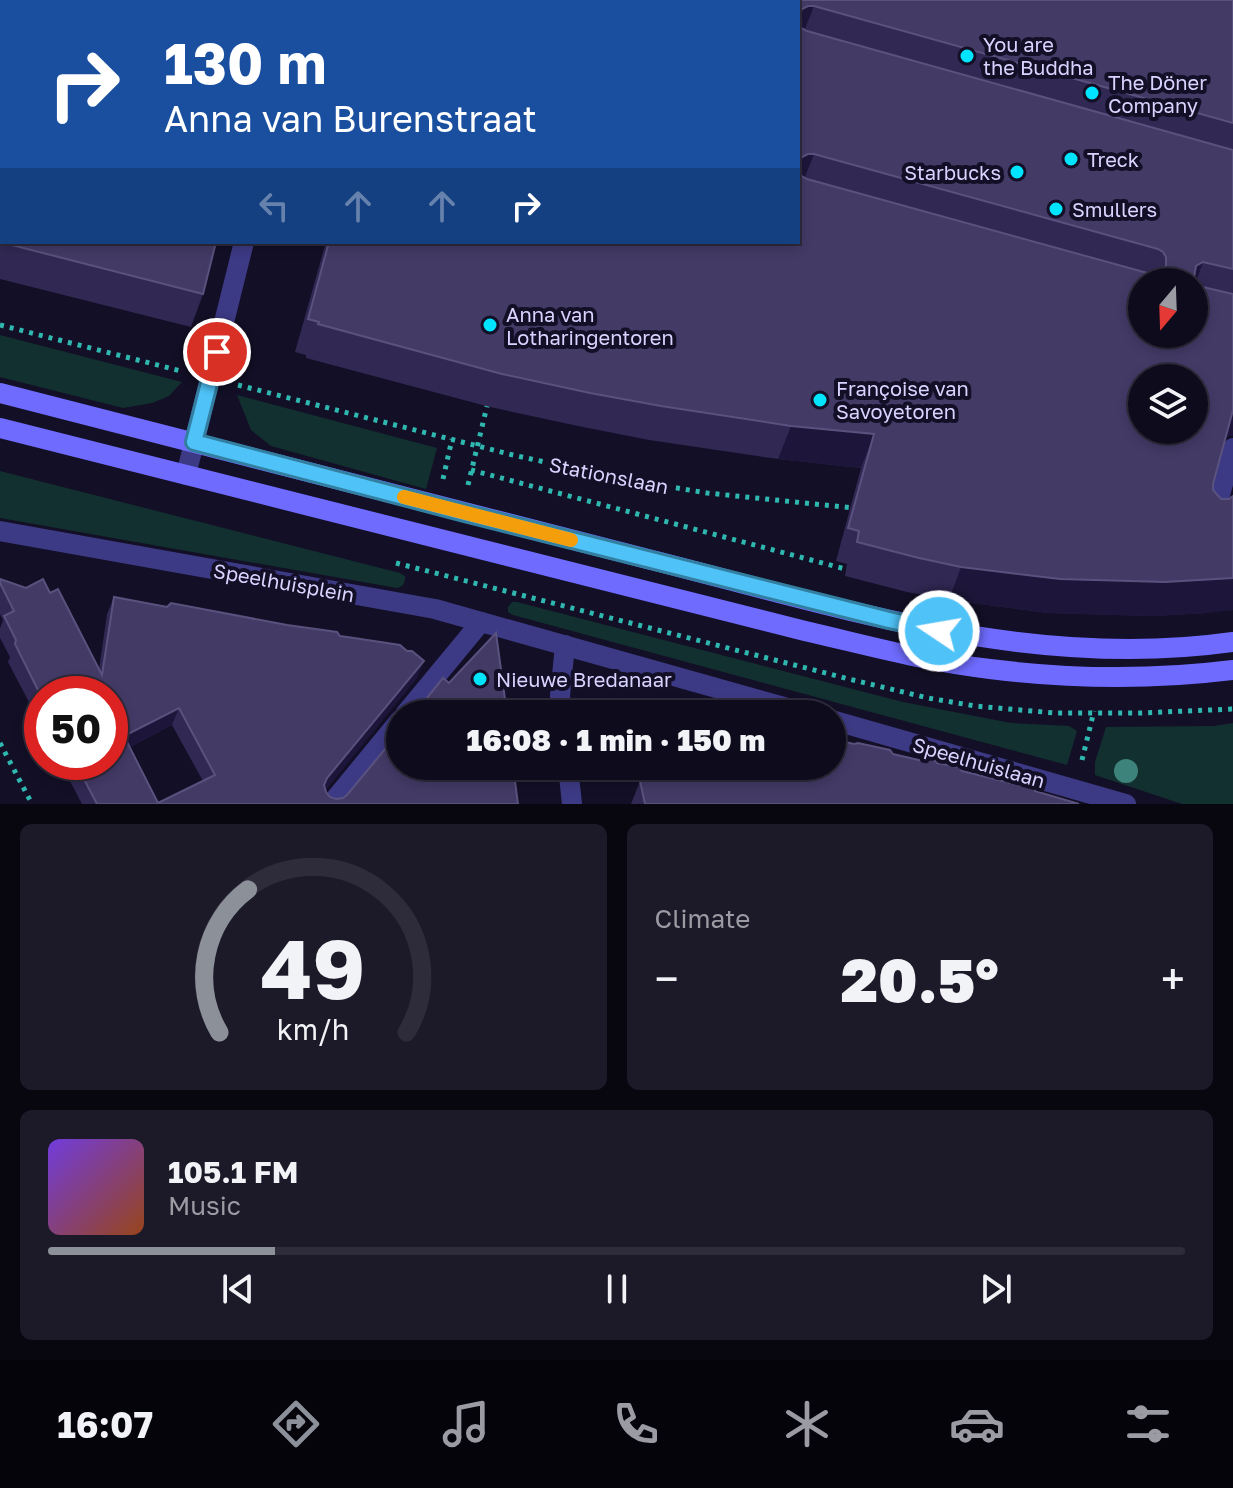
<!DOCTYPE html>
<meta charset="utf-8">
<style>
:root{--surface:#0e0b1c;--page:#1c1929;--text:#f1f3f6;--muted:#9b9ba3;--line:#2e2b3b;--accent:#8c9099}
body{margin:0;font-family:"Golos Text",sans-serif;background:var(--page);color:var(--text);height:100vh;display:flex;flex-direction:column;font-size:30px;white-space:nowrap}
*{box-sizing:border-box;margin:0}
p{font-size:26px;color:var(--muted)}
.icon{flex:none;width:44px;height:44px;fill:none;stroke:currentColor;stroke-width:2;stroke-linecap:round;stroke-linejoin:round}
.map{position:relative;height:804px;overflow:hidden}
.drawer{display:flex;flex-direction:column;gap:20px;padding:20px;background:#08060f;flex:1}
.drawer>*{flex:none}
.guide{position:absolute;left:0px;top:0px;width:800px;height:244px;box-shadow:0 4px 12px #0003,0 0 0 2px var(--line);background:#1a4fa0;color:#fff;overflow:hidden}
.needle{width:52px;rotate:199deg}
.controls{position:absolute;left:1128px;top:268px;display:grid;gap:16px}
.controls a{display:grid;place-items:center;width:80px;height:80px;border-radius:50%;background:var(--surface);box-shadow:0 4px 12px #0003,0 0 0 2px var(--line);font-size:40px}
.speed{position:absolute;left:24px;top:676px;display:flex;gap:16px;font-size:40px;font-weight:700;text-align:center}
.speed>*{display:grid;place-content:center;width:104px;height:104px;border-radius:50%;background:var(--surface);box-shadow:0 4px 12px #0003,0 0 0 2px var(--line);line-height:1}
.speed .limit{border:12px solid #d22;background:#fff;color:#111}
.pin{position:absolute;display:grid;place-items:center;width:68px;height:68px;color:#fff;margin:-34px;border:4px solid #fff;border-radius:50%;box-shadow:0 2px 8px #0007}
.me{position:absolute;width:88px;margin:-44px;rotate:282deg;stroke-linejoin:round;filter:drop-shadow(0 0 6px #0008)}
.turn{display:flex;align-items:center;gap:28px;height:168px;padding:0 32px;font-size:36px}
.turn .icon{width:104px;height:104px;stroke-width:2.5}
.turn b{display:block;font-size:56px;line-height:68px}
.lanes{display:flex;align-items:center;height:76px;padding:0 32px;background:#0003;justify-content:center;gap:40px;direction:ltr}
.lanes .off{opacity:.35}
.big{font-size:60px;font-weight:800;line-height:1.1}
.drawer .tile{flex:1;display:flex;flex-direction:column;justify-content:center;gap:12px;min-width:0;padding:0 28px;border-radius:12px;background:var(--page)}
.drawer .dial{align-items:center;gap:0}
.dial svg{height:208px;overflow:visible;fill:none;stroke:var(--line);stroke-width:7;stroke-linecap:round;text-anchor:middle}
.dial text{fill:var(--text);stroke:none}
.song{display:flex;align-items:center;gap:24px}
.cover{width:96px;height:96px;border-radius:12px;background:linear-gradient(135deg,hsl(260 70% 55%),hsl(20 70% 35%))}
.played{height:8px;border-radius:4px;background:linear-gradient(90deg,var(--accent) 20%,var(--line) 20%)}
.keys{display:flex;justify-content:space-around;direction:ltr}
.heat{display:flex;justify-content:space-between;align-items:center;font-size:44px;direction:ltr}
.drawer .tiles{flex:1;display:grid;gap:20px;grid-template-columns:1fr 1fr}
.tile:last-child{grid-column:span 2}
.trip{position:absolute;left:386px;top:700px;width:460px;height:80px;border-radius:40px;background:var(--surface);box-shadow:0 4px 12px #0003,0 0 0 2px var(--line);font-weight:800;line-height:80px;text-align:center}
.tab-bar{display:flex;height:128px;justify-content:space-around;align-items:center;background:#06040b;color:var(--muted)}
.tab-bar .icon{width:56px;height:56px}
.tab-bar .selected{color:var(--accent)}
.tab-bar b{font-size:36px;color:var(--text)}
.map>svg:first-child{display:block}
.green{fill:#12302f}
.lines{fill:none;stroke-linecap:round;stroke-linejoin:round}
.path{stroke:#2fb8b0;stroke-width:5;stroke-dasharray:4 6;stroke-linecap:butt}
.lane{stroke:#3d3a85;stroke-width:20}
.street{stroke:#3d3a85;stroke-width:20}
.secondary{stroke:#6f6bff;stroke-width:20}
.tree{fill:#3d827b}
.wall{fill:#312854;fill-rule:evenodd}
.shaded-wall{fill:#1d163a}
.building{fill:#433a66;stroke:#5a527e;stroke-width:2;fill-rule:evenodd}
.route-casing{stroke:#337fa1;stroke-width:20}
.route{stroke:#4fc3f7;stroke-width:14}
.slow{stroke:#f59e0b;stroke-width:14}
.poi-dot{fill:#00e5ff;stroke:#130f26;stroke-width:3}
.labels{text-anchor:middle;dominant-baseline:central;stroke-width:8;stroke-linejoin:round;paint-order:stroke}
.poi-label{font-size:20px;fill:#d9d4ff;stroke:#130f26;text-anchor:start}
.street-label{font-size:20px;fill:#d9d4ff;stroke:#130f26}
</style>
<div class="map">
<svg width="1233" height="804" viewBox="0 0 1233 804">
<rect width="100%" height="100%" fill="#130f26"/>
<!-- green -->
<g class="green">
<path d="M0,335L182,382L169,396L152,403L123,408L0,377Z"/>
<path d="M237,395L437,448L426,489L271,446L251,430Z"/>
<path d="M0,471L400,573L405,576C405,583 404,586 397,588L0,518Z"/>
<path d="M512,602H517L903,702L1011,723L1069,726L1077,731L1067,765L513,615L508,612V607Z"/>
<path d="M1233,723V804H1182L1095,775V762L1106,727L1213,726Z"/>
</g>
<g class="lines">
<!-- path -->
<g class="path">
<path d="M0,325L181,371"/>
<path d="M238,385L513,455L617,478L707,493L854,508"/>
<path d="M471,470L849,570"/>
<path d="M443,479L452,439"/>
<path d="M468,485L488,402"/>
<path d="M396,563L849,679L928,698L975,706L1055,713H1140L1233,709"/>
<path d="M0,743L32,804"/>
<path d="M1082,760L1094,711"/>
</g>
<!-- lane -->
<g class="lane">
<path d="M304,2L305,0"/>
<path d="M186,475L244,242"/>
</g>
<!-- street -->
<g class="street">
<path d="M1213,520L1233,448"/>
<path d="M0,531L435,609L809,714"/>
<path d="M405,714L481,622"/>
<path d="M562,714L560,696L565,645"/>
<path d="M832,720L1126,804"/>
<path d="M568,766L572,804"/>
<path d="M331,804L400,720"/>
</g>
<!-- secondary -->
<g class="secondary">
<path d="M0,393C213,447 426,504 640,557C835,606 1029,671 1233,642"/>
<path d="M0,428L805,631C866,645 927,662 990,669C1070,679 1153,680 1233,670"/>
</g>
</g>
<!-- trees -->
<circle class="tree" cx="1126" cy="771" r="12"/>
<!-- wall -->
<g class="wall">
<path d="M0,0L203,294L191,327L0,279Z"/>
<path d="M404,0H1233V436H1229L1225,438L1213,484L1208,613L1153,616L1048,613L949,600L907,592L845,576L847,564L836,561L861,468L778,459L649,440L578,426L490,407L306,358V355L295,352L326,242H798V2H404Z"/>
<path d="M0,583L50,593L99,670L107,614L114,597L340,636L417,678L325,790L330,797L336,799L518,804H82L60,762H110L42,694V727L8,662L10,657L0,638V628L3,620L0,614ZM172,725L203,781L158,803L130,747Z"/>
<path d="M893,754L923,761L937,763L1079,804H631L640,781Z"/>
</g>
<!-- shaded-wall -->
<g class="shaded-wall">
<path d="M808,6H814L801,39L798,15L802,9Z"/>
<path d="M808,154H814L801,187L798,163L802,157Z"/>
<path d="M1203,262L1194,288L1191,282L1196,266Z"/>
<path d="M1233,410V436H1229L1223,439Z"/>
<path d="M791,426L874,434L861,468L778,459Z"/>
<path d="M961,567L1233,578V610L1208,613L1153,616L1048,613L949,600Z"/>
<path d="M424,661L417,678L321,796L327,778Z"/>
<path d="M179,708L172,725L118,753L124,736Z"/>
</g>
<!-- building -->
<g class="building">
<path d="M0,0H278V2H2V242H216L203,294L0,242Z"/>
<path d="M407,0H1233V123L814,6H808L802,9L798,15V2H407Z"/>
<path d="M798,17L800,27L807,31L1233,150V269L1203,262L1196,266L1194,277L1197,283L1203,287L1233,294V410L1213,484V490L1221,499H1229L1233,496V578L1165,582L1060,579L961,567L919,558L857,542L859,531L848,528L874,434L791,426L661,406L590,393L502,374L318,324L319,322L308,319L329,242H798V166L800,175L807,179L1151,274H1158L1166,266V257L1163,252L1158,249L814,154H808L802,157L798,163ZM1142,282H1194V334H1142ZM1142,378H1194V430H1142Z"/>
<path d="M0,579L26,588L43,579L50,593L58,589L102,675L114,597L167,607L171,603L287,625L337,632L340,636L354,638L400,645L407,651H412L424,661L327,778L324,785L326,792L330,797L336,799L343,798L347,795L400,731V766H513L518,804H97L75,762H110V694H42V698L15,644L16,640L4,616L14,611L0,583ZM179,708L215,775L158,803L124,736Z"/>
<path d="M496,633L507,714H414L443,678L449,683Z"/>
<path d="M721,706L744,714H746H712Z"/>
<path d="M832,739L854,744L858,743L890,750L893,754L923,761L933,758L937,763L959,767L962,771L1035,789V791L1079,804H645L640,781L656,766H832Z"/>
</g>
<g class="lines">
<!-- route casing -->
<g class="route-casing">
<path id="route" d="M217,352L194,442L461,512L889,620L939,631"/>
</g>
<!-- route -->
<use href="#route" class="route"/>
<!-- slow -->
<path class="slow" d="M404,497L571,540"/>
</g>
<!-- markers -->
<g class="poi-dot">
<circle cx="967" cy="56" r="8"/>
<circle cx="1092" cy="93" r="8"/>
<circle cx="1071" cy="159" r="8"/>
<circle cx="1017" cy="172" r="8"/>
<circle cx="1056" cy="209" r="8"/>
<circle cx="490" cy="325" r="8"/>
<circle cx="820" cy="400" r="8"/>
<circle cx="480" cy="679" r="8"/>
</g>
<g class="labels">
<!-- poi labels -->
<g class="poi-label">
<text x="983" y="44">You are<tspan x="983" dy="23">the Buddha</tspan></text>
<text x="1108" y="82">The Döner<tspan x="1108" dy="23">Company</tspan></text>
<text x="1087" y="159">Treck</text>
<text x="1001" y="172" text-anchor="end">Starbucks</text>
<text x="1072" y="209">Smullers</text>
<text x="506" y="314">Anna van<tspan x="506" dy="23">Lotharingentoren</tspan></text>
<text x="836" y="388">Françoise van<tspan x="836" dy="23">Savoyetoren</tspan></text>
<text x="496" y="679">Nieuwe Bredanaar</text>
</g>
<!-- street labels -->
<g class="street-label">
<text transform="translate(609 475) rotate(11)">Stationslaan</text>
<text transform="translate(284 582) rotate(10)">Speelhuisplein</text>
<text transform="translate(979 762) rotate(16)">Speelhuislaan</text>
</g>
</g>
</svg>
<div class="controls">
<a><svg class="needle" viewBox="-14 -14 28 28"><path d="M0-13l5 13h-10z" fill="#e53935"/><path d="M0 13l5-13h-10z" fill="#9b9ba3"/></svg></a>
<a><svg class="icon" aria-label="layers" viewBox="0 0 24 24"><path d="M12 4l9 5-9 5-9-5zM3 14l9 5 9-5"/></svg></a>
</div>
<div class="speed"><div class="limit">50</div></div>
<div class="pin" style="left:217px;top:352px;background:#d93025"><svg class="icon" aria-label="arrive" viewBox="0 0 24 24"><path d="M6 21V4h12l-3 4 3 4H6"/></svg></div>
<svg class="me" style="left:939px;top:631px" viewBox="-20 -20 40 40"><circle r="17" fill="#4fc3f7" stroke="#fff" stroke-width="3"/><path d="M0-11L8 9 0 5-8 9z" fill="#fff"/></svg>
<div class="trip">16:08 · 1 min · 150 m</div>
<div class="guide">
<div class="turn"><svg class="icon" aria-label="right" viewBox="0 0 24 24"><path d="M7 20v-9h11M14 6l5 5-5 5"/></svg><div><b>130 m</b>Anna van Burenstraat</div></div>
<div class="lanes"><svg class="icon off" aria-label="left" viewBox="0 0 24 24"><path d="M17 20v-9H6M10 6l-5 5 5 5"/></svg><svg class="icon off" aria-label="ahead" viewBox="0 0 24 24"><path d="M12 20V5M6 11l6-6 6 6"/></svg><svg class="icon off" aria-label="ahead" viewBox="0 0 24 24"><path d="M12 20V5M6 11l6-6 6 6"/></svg><svg class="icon" aria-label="right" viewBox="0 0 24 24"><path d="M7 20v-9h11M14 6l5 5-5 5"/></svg></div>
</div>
</div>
<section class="drawer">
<div class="tiles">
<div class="tile dial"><svg viewBox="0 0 100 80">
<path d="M14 69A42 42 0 1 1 86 69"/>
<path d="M14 69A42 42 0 0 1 25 14" stroke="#8c9099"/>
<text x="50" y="56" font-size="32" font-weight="700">49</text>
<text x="50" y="72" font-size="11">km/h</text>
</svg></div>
<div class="tile"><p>Climate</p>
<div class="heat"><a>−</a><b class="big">20.5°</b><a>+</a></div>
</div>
<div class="tile">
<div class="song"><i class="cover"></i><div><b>105.1 FM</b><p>Music</p></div></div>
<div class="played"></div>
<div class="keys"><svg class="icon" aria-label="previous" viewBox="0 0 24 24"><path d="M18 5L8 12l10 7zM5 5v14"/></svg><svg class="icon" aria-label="pause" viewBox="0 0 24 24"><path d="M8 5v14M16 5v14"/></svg><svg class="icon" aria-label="next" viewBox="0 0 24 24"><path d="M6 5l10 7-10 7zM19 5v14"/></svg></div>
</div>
</div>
</section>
<nav class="tab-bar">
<b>16:07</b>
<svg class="icon selected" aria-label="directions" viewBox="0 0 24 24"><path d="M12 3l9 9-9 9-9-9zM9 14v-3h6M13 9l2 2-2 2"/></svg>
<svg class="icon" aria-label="music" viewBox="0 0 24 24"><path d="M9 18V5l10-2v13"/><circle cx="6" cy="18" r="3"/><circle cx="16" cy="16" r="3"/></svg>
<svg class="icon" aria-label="phone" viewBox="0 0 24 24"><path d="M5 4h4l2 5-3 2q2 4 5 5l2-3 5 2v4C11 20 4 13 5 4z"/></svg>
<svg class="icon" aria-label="climate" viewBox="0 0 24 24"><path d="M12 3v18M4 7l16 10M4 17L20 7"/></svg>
<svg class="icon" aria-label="car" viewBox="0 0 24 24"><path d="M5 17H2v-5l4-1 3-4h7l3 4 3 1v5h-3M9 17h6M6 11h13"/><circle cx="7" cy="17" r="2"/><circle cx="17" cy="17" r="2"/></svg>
<svg class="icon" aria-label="filters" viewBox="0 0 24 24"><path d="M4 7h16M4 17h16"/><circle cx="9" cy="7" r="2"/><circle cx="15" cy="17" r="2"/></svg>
</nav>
